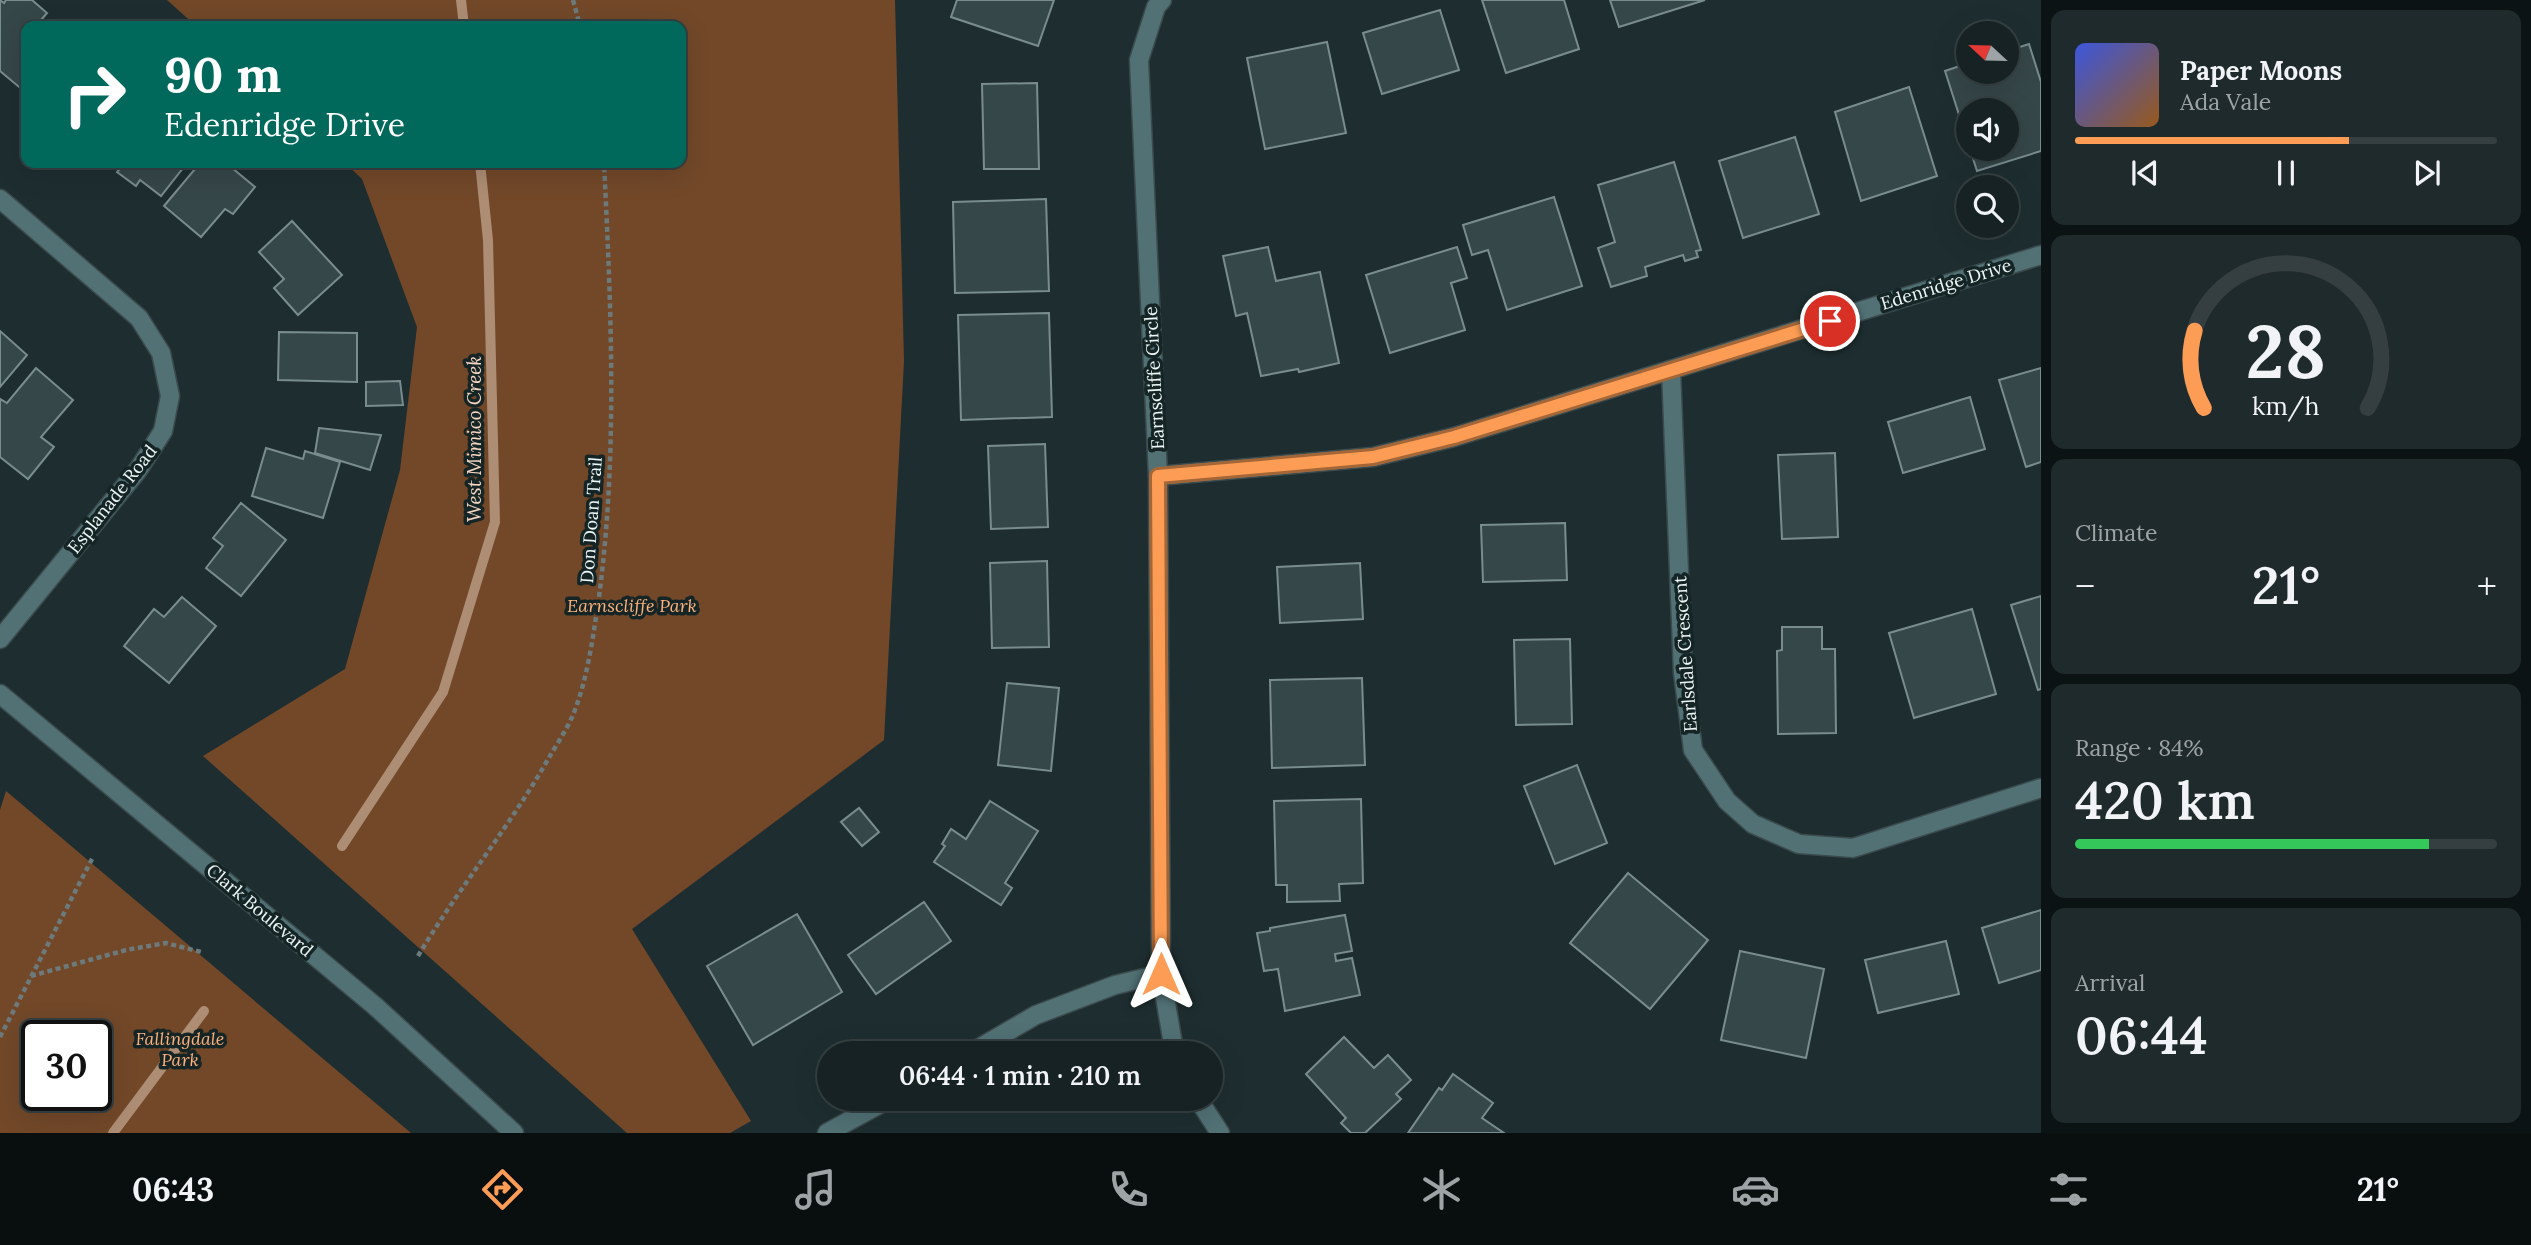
<!DOCTYPE html>
<meta charset="utf-8">
<style>
:root{--surface:#162224;--page:#1f2a2c;--text:#f1f3f6;--muted:#9ea4a6;--line:#353f41;--accent:#fd9d55}
body{margin:0;font-family:Lora,serif;background:var(--page);color:var(--text);height:100vh;display:flex;flex-direction:column;font-size:26px;white-space:nowrap}
*{box-sizing:border-box;margin:0}
p{font-size:23px;color:var(--muted)}
.icon{flex:none;width:38px;height:38px;fill:none;stroke:currentColor;stroke-width:2;stroke-linecap:round;stroke-linejoin:round}
.map{position:relative;flex:1;overflow:hidden}
.drawer{display:flex;flex-direction:column;gap:10px;padding:10px;background:#0c1314;width:490px}
.drawer>*{flex:none}
.top-card{position:absolute;left:21px;top:21px;width:665px;height:147px;border-radius:14px;box-shadow:0 7px 28px #0002,0 0 0 2px var(--line);background:#00695c;color:#fff;overflow:hidden}
.needle{width:46px;rotate:292deg}
.controls{position:absolute;left:1956px;top:21px;display:grid;gap:14px}
.controls a{display:grid;place-items:center;width:63px;height:63px;border-radius:50%;background:var(--surface);box-shadow:0 7px 28px #0002,0 0 0 2px var(--line);font-size:35px}
.speed{position:absolute;left:21px;top:1020px;display:flex;gap:14px;font-size:35px;font-weight:700;text-align:center}
.speed>*{display:grid;place-content:center;width:91px;height:91px;border-radius:50%;background:var(--surface);box-shadow:0 7px 28px #0002,0 0 0 2px var(--line);line-height:1}
.speed .limit{border:4px solid #111;border-radius:10px;background:#fff;color:#111}
.pin{position:absolute;display:grid;place-items:center;width:60px;height:60px;color:#fff;margin:-30px;border:4px solid #fff;border-radius:50%;box-shadow:0 2px 7px #0007}
.me{position:absolute;width:77px;margin:-38px;rotate:0deg;stroke-linejoin:round;filter:drop-shadow(0 0 5px #0008)}
.turn{display:flex;align-items:center;gap:24px;height:147px;padding:0 28px;font-size:32px}
.turn .icon{width:91px;height:91px;stroke-width:2.5}
.turn b{display:block;font-size:49px;line-height:60px}
.big{font-size:52px;font-weight:600;line-height:1.1}
.drawer .card{flex:1;display:flex;flex-direction:column;justify-content:center;gap:10px;min-width:0;padding:0 24px;border-radius:14px;background:var(--page)}
.drawer .dial{align-items:center;gap:0}
.dial svg{height:182px;overflow:visible;fill:none;stroke:var(--line);stroke-width:7;stroke-linecap:round;text-anchor:middle}
.dial text{fill:var(--text);stroke:none}
.song{display:flex;align-items:center;gap:21px}
.cover{width:84px;height:84px;border-radius:10px;background:linear-gradient(135deg,hsl(230 70% 55%),hsl(30 70% 35%))}
.played{height:7px;border-radius:4px;background:linear-gradient(90deg,var(--accent) 65%,var(--line) 65%)}
.keys{display:flex;justify-content:space-around;direction:ltr}
.heat{display:flex;justify-content:space-between;align-items:center;font-size:38px;direction:ltr}
.charge{height:10px;border-radius:5px;background:linear-gradient(90deg,#34c759 84%,var(--line) 0)}
.trip{position:absolute;left:817px;top:1041px;width:406px;height:70px;border-radius:35px;background:var(--surface);box-shadow:0 7px 28px #0002,0 0 0 2px var(--line);font-weight:600;line-height:70px;text-align:center}
.tabs{display:flex;height:112px;justify-content:space-around;align-items:center;background:#090e0e;color:var(--muted)}
.tabs .icon{width:49px;height:49px}
.tabs .selected{color:var(--accent)}
.tabs b{font-size:32px;color:var(--text)}
main{display:flex;flex:1;min-height:0}
.map>svg:first-child{display:block}
.green{fill:#724829;fill-rule:evenodd}
.lines{fill:none;stroke-linecap:round;stroke-linejoin:round}
.stream{stroke:#ad8d74;stroke-width:10}
.building{fill:#364749;stroke:#798c8e;stroke-width:2}
.minor-casing{stroke:#3b4a4c;stroke-width:21}
.path{stroke:#6c7a7c;stroke-width:4.5;stroke-dasharray:5 3.5;stroke-linecap:butt}
.minor{stroke:#517175;stroke-width:18}
.route-casing{stroke:#a46637;stroke-width:18}
.route{stroke:#fd9d55;stroke-width:12}
.labels{text-anchor:middle;dominant-baseline:central;stroke-width:7;stroke-linejoin:round;paint-order:stroke}
.street-label{font-size:18px;fill:#edf7f8;stroke:#152526}
.park-label{font-size:18px;font-style:italic;fill:#feb17b;stroke:#152526}
.water-label{font-size:19px;font-style:italic;fill:#f7d7c2;stroke:#152526}
</style>
<main>
<div class="map">
<svg width="2041" height="1133" viewBox="0 0 2041 1133">
<rect width="100%" height="100%" fill="#1e2e30"/>
<!-- green -->
<g class="green">
<path d="M167,0H895L904,361L884,740L632,929L751,1121L730,1133H627L203,756L345,669L400,470L417,327L362,179L345,163H681V26H196Z"/>
<path d="M6,791L411,1133H0V810ZM37,1036H96V1096H37Z"/>
</g>
<g class="lines">
<!-- stream -->
<g class="stream">
<path d="M461,0L464,26"/>
<path d="M342,846L443,692L495,522L488,240L480,163"/>
<path d="M113,1133L204,1011"/>
</g>
</g>
<!-- building -->
<g class="building">
<path d="M0,0L4,3L6,0H32L47,13L36,26H26L25,92L0,71Z"/>
<path d="M957,0H1054L1038,46L951,17Z"/>
<path d="M1482,0H1564L1579,49L1506,73Z"/>
<path d="M1610,0H1705L1619,27Z"/>
<path d="M1440,10L1459,70L1382,94L1363,33Z"/>
<path d="M1327,42L1346,133L1265,149L1247,58Z"/>
<path d="M2029,44L2041,82V151L1977,171L1970,149H2007V110H1969V146L1945,71L1969,63V72H2007V51Z"/>
<path d="M1037,83L1039,169H984L982,84Z"/>
<path d="M1909,87L1937,176L1861,201L1835,112Z"/>
<path d="M1795,137L1819,214L1743,238L1719,161Z"/>
<path d="M1674,162L1701,250L1696,251L1698,257L1685,261L1683,255L1645,267L1647,276L1611,287L1598,248L1615,242L1598,185Z"/>
<path d="M125,163H187L161,196L140,180L136,186L117,172Z"/>
<path d="M200,163H226L255,187L233,214L225,209L201,237L164,206Z"/>
<path d="M1554,197L1582,286L1507,310L1488,250L1472,255L1463,225Z"/>
<path d="M1046,199L1049,291L955,293L953,202Z"/>
<path d="M292,221L342,275L298,315L274,288L284,279L259,252Z"/>
<path d="M1268,247L1276,281L1320,272L1339,363L1299,372L1298,369L1261,376L1247,313L1236,316L1223,256Z"/>
<path d="M1457,247L1467,278L1451,283L1465,330L1390,353L1366,275Z"/>
<path d="M1049,313L1052,417L961,420L958,315Z"/>
<path d="M0,331L27,355L0,387Z"/>
<path d="M279,332L357,333V382L278,380Z"/>
<path d="M36,368L73,400L41,437L54,447L28,479L0,457V399L7,403Z"/>
<path d="M2041,368V462L2026,467L1999,380Z"/>
<path d="M400,381L403,405L366,406V382Z"/>
<path d="M1970,397L1985,449L1903,473L1888,422Z"/>
<path d="M319,428L381,435L370,470L315,453Z"/>
<path d="M1045,444L1048,527L991,529L988,446Z"/>
<path d="M266,448L303,459L305,451L340,462L323,518L252,496Z"/>
<path d="M1835,453L1838,537L1782,539L1778,455Z"/>
<path d="M241,503L286,540L241,596L206,568L223,546L213,538Z"/>
<path d="M1565,523L1567,580L1483,582L1481,525Z"/>
<path d="M1047,561L1049,647L992,648L990,563Z"/>
<path d="M1360,563L1363,619L1280,623L1277,567Z"/>
<path d="M2041,596V689L2038,690L2011,605Z"/>
<path d="M182,597L216,626L169,683L124,646L154,609L164,617Z"/>
<path d="M1972,609L1996,694L1914,718L1889,633Z"/>
<path d="M1782,627H1822V649H1835L1836,733L1778,734L1777,651L1782,650Z"/>
<path d="M1570,639L1572,724L1516,725L1514,640Z"/>
<path d="M1362,678L1365,765L1272,768L1270,680Z"/>
<path d="M1007,683L1059,688L1051,771L998,765Z"/>
<path d="M1577,765L1607,843L1555,864L1524,786Z"/>
<path d="M1361,799L1363,883L1339,884L1340,901L1287,902V885H1276L1274,801Z"/>
<path d="M990,801L1038,831L1005,883L1012,888L1001,905L934,862L945,846L942,844L951,829L966,839Z"/>
<path d="M859,808L879,832L862,846L841,822Z"/>
<path d="M1628,873L1708,940L1650,1009L1570,943Z"/>
<path d="M924,902L951,941L876,994L848,955Z"/>
<path d="M2041,910V970L1999,983L1982,928Z"/>
<path d="M797,914L842,992L753,1045L707,966Z"/>
<path d="M1345,915L1352,951L1335,954L1336,961L1352,958L1360,995L1285,1011L1278,969L1264,971L1257,933L1270,931V928Z"/>
<path d="M1946,941L1959,994L1878,1013L1865,960Z"/>
<path d="M1740,951L1824,969L1806,1058L1721,1040Z"/>
<path d="M1344,1037L1374,1068L1388,1055L1411,1080L1396,1094L1401,1099L1365,1133H1351L1341,1123L1346,1118L1306,1074Z"/>
<path d="M1453,1074L1493,1103L1482,1118L1504,1133H1408L1439,1088L1442,1090Z"/>
</g>
<g class="lines">
<!-- minor casing -->
<g class="minor-casing">
<g id="minor">
<path d="M1162,0L1156,7L1139,60L1158,476L1161,974L1173,1044L1177,1054"/>
<path d="M0,199L139,318L161,353L170,396L163,431L138,470L0,639"/>
<path d="M1671,370L1683,673L1693,750L1727,801L1753,824L1799,844L1853,848L2041,788"/>
<path d="M1158,476L1373,457L1454,437L2041,255"/>
<path d="M0,694L375,1006L514,1133"/>
<path d="M969,1054L1036,1015L1115,985L1161,974"/>
<path d="M1198,1099L1220,1133"/>
<path d="M827,1133L889,1099"/>
</g>
</g>
<!-- path -->
<g class="path">
<path d="M573,0L580,26"/>
<path d="M418,956C458,889 508,829 547,761C555,747 566,731 573,715C588,678 593,636 599,597C618,453 611,307 604,163"/>
<path d="M31,976L126,950L166,943L201,952"/>
<path d="M0,1037L93,857"/>
</g>
<!-- minor -->
<use href="#minor" class="minor"/>
</g>
<g class="lines">
<!-- route casing -->
<g class="route-casing">
<path id="route" d="M1161,974L1158,476L1373,457L1454,437L1830,321"/>
</g>
<!-- route -->
<use href="#route" class="route"/>
</g>
<g class="labels">
<!-- street labels -->
<g class="street-label">
<text transform="translate(1946 284) rotate(-17)">Edenridge Drive</text>
<text transform="translate(1154 378) rotate(-93)">Earnscliffe Circle</text>
<text transform="translate(112 499) rotate(-52)">Esplanade Road</text>
<text transform="translate(591 520) rotate(-86)">Don Doan Trail</text>
<text transform="translate(1685 654) rotate(-94)">Earlsdale Crescent</text>
<text transform="translate(260 910) rotate(40)">Clark Boulevard</text>
</g>
<!-- park labels -->
<g class="park-label">
<text x="632" y="605">Earnscliffe Park</text>
<text x="180" y="1038">Fallingdale<tspan x="180" dy="21">Park</tspan></text>
</g>
<!-- water labels -->
<g class="water-label">
<text transform="translate(474 439) rotate(-90)">West Mimico Creek</text>
</g>
</g>
</svg>
<div class="controls">
<a><svg class="needle" viewBox="-14 -14 28 28"><path d="M0-13l5 13h-10z" fill="#e53935"/><path d="M0 13l5-13h-10z" fill="#9ea4a6"/></svg></a>
<a><svg class="icon" aria-label="sound" viewBox="0 0 24 24"><path d="M4 9h4l5-4v14l-5-4H4zM17 9q2 3 0 6"/></svg></a>
<a><svg class="icon" aria-label="search" viewBox="0 0 24 24"><circle cx="10" cy="10" r="6"/><path d="M15 15l6 6"/></svg></a>
</div>
<div class="speed"><div class="limit">30</div></div>
<div class="pin" style="left:1830px;top:321px;background:#d93025"><svg class="icon" aria-label="arrive" viewBox="0 0 24 24"><path d="M6 21V4h12l-3 4 3 4H6"/></svg></div>
<svg class="me" style="left:1161px;top:974px" viewBox="-20 -20 40 40"><path d="M0-17L14 15 0 8-14 15z" fill="#fd9d55" stroke="#fff" stroke-width="4"/></svg>
<div class="trip">06:44 · 1 min · 210 m</div>
<div class="top-card">
<div class="turn"><svg class="icon" aria-label="right" viewBox="0 0 24 24"><path d="M7 20v-9h11M14 6l5 5-5 5"/></svg><div><b>90 m</b>Edenridge Drive</div></div>
</div>
</div>
<section class="drawer">
<div class="card">
<div class="song"><i class="cover"></i><div><b>Paper Moons</b><p>Ada Vale</p></div></div>
<div class="played"></div>
<div class="keys"><svg class="icon" aria-label="previous" viewBox="0 0 24 24"><path d="M18 5L8 12l10 7zM5 5v14"/></svg><svg class="icon" aria-label="pause" viewBox="0 0 24 24"><path d="M8 5v14M16 5v14"/></svg><svg class="icon" aria-label="next" viewBox="0 0 24 24"><path d="M6 5l10 7-10 7zM19 5v14"/></svg></div>
</div>
<div class="card dial"><svg viewBox="0 0 100 80">
<path d="M14 69A42 42 0 1 1 86 69"/>
<path d="M14 69A42 42 0 0 1 10 35" stroke="#fd9d55"/>
<text x="50" y="56" font-size="32" font-weight="700">28</text>
<text x="50" y="72" font-size="11">km/h</text>
</svg></div>
<div class="card"><p>Climate</p>
<div class="heat"><a>−</a><b class="big">21°</b><a>+</a></div>
</div>
<div class="card"><p>Range · 84%</p><b class="big">420 km</b><div class="charge"></div></div>
<div class="card"><p>Arrival</p><b class="big">06:44</b></div>
</section>
</main>
<nav class="tabs">
<b>06:43</b>
<svg class="icon selected" aria-label="directions" viewBox="0 0 24 24"><path d="M12 3l9 9-9 9-9-9zM9 14v-3h6M13 9l2 2-2 2"/></svg>
<svg class="icon" aria-label="music" viewBox="0 0 24 24"><path d="M9 18V5l10-2v13"/><circle cx="6" cy="18" r="3"/><circle cx="16" cy="16" r="3"/></svg>
<svg class="icon" aria-label="phone" viewBox="0 0 24 24"><path d="M5 4h4l2 5-3 2q2 4 5 5l2-3 5 2v4C11 20 4 13 5 4z"/></svg>
<svg class="icon" aria-label="climate" viewBox="0 0 24 24"><path d="M12 3v18M4 7l16 10M4 17L20 7"/></svg>
<svg class="icon" aria-label="car" viewBox="0 0 24 24"><path d="M5 17H2v-5l4-1 3-4h7l3 4 3 1v5h-3M9 17h6M6 11h13"/><circle cx="7" cy="17" r="2"/><circle cx="17" cy="17" r="2"/></svg>
<svg class="icon" aria-label="filters" viewBox="0 0 24 24"><path d="M4 7h16M4 17h16"/><circle cx="9" cy="7" r="2"/><circle cx="15" cy="17" r="2"/></svg>
<b>21°</b>
</nav>
